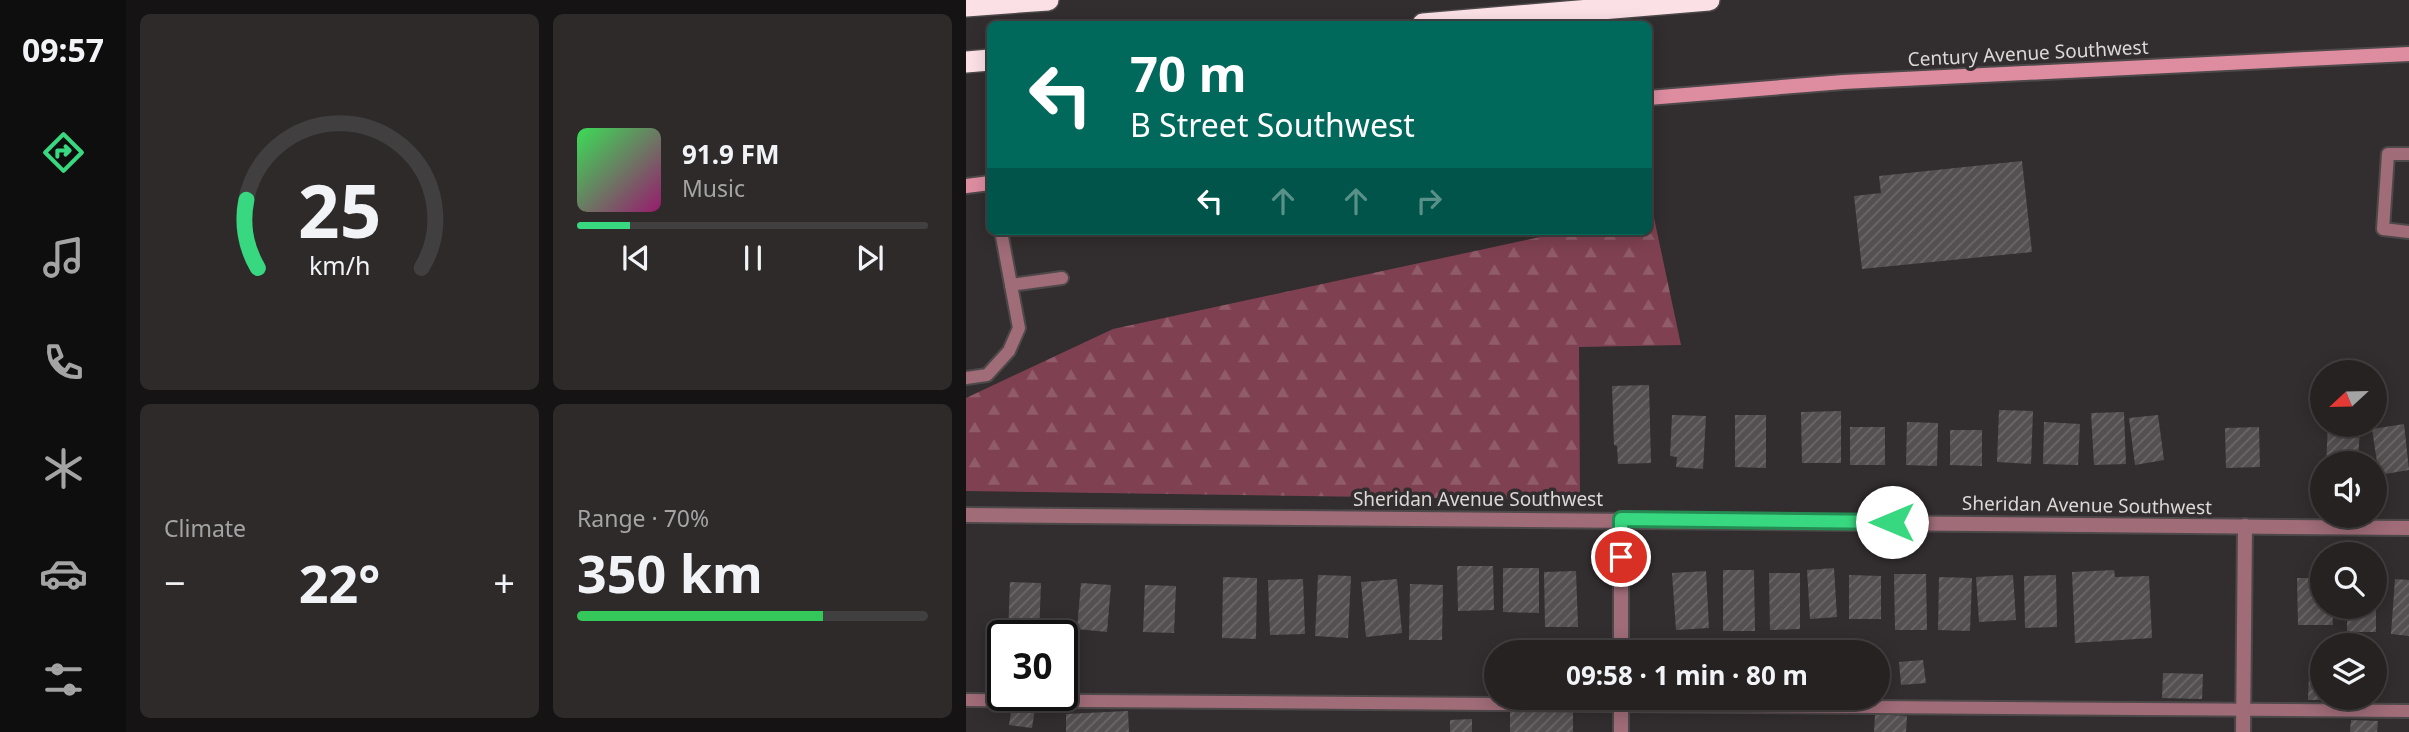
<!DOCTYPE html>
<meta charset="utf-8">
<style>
:root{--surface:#262222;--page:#2e2a2a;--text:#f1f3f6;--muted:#a4a4a5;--line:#423f40;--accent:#38d880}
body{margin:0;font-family:"Noto Sans",sans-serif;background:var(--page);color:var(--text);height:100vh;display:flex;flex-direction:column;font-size:26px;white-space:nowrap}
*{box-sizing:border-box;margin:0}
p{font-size:23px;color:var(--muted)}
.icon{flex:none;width:38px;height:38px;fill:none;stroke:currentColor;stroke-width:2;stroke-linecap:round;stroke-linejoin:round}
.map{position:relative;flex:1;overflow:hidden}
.panel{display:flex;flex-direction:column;gap:14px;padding:14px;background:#151313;width:840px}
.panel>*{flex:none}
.hud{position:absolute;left:21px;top:21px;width:665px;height:214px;border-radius:10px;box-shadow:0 4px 18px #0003,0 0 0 2px var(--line);background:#00695c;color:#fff;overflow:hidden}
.needle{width:46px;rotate:248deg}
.tools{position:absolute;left:1344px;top:360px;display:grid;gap:14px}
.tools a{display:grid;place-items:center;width:77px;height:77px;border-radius:50%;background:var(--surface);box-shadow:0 4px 18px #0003,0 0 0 2px var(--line);font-size:35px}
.speed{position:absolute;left:21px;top:620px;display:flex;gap:14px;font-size:35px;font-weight:700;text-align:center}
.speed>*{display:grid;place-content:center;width:91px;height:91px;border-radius:50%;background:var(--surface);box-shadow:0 4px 18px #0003,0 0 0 2px var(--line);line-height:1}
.speed .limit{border:4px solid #111;border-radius:10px;background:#fff;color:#111}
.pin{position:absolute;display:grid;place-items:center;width:60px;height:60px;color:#fff;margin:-30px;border:4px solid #fff;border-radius:50%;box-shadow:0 2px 7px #0007}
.me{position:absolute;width:77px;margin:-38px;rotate:270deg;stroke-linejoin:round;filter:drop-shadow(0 0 5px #0008)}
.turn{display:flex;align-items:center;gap:24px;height:147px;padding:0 28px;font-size:32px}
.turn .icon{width:91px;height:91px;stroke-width:2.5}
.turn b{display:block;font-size:49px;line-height:60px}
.lanes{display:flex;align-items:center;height:66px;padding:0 28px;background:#0003;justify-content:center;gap:35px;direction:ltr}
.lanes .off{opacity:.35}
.big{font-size:52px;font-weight:700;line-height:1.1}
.panel .card{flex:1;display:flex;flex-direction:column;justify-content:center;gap:10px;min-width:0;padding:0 24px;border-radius:10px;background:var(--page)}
.panel .dial{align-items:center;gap:0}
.dial svg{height:182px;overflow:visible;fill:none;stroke:var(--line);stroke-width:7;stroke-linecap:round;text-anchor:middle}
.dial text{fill:var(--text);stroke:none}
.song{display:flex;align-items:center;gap:21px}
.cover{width:84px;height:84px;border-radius:10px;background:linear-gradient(135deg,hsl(130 70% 55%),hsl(320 70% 35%))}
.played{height:7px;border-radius:4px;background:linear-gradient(90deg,var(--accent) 15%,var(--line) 15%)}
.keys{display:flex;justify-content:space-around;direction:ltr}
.heat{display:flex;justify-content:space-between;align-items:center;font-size:38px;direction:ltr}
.charge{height:10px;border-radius:5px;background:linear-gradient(90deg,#34c759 70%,var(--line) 0)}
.panel .tiles{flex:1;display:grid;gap:14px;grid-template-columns:repeat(2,1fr)}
.trip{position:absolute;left:518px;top:640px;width:406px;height:70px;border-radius:35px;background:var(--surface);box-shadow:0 4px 18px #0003,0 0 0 2px var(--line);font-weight:700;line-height:70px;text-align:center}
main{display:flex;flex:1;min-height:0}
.menu{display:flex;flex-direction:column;width:126px;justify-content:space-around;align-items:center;background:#0f0e0e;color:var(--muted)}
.menu .icon{width:49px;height:49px}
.menu .current{color:var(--accent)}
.menu b{font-size:32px;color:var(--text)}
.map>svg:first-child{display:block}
.forest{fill:url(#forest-firs)}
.building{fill:url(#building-hatch)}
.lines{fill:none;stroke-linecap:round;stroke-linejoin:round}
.lane-casing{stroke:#4d4849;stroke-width:16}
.street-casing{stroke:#4d4849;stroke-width:18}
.secondary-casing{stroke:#4d4849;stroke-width:18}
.highway-casing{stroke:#4d4849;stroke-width:24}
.lane{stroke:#9f6c78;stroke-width:12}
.street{stroke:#9f6c78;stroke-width:14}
.secondary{stroke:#de8da1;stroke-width:14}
.highway{stroke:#fbe1e6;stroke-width:21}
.route-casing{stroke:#248c53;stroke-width:18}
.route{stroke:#38d880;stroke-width:12}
.labels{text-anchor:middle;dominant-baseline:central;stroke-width:7;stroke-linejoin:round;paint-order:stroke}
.street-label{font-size:19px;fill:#dbd8d8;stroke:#322d2e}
</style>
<main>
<nav class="menu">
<b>09:57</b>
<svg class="icon current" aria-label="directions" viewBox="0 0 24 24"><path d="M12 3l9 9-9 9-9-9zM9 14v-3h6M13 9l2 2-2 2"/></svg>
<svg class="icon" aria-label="music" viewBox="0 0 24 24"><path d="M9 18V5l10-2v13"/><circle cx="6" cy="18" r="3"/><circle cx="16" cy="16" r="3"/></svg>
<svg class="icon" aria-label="phone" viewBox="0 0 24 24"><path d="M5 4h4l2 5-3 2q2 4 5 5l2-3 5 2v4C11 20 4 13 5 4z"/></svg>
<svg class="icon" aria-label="climate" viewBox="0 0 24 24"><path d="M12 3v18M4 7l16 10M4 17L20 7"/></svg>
<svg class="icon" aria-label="car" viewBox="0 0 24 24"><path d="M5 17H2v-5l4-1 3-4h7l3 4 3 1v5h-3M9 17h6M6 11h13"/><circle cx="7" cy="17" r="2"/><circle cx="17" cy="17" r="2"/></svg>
<svg class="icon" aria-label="filters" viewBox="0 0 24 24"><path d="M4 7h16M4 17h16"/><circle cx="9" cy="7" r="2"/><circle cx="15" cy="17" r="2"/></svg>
</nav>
<section class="panel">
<div class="tiles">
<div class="card dial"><svg viewBox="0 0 100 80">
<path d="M14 69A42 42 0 1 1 86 69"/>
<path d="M14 69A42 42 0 0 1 9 39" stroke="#38d880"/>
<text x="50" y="56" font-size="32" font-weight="700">25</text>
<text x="50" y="72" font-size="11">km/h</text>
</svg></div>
<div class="card">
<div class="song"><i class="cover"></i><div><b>91.9 FM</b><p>Music</p></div></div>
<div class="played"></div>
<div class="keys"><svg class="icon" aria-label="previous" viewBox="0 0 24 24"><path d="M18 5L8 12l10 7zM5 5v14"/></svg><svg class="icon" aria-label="pause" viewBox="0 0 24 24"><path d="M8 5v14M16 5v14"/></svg><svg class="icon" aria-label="next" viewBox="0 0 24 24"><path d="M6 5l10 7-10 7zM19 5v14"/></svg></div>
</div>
<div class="card"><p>Climate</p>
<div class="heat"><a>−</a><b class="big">22°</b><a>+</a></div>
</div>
<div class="card"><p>Range · 70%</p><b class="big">350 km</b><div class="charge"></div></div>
</div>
</section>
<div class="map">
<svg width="1443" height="732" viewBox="0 0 1443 732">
<defs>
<pattern id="forest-firs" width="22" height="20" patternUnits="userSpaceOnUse" patternTransform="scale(1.75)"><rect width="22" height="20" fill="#7f4152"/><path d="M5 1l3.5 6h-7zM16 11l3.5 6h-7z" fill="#915c6a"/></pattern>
<pattern id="building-hatch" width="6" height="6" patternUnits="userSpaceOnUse" patternTransform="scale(1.75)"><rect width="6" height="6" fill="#544f50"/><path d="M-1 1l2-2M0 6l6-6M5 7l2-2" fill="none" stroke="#6c6868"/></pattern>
</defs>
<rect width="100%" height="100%" fill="#322d2e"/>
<!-- forest -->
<path class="forest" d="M687,213L715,345L613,347L614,500L0,491V398L147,329L602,231H682L683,214Z"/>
<!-- building -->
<g class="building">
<path d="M1056,161L1066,252L896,269L888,196L915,193L913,176Z"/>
<path d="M683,385L685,463L652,464L651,446L648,445L646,386Z"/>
<path d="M1033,410L1067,411L1065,464L1031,462Z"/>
<path d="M875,411V463H836L835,412Z"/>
<path d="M1158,412L1160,464L1128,465L1125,413Z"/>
<path d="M706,415L740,416L737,469L710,467L711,457L704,456Z"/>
<path d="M769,415H800V468L769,467Z"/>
<path d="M1192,415L1198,460L1169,465L1163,418Z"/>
<path d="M941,422L972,423L971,466L940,465Z"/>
<path d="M1078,422L1114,424L1112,465L1077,464Z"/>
<path d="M1438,424L1443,470L1413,475L1406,429Z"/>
<path d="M1362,425H1394L1392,464H1360Z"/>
<rect x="884" y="427" width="35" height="38"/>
<path d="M1293,427L1294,467L1260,468L1259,428Z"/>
<path d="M984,430H1016V466L984,465Z"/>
<path d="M491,566H527L528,610L492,611Z"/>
<path d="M537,568H573V613L537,612Z"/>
<path d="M868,568L871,617L844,619L841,570Z"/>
<path d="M757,570H788L789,631H757Z"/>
<path d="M1148,570L1149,577L1183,576L1186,638L1109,643L1106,572Z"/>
<path d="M610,571L612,627H579L578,572Z"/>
<path d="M740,571L743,628L710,630L706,573Z"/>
<path d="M803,573H834V629L804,630Z"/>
<path d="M928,574H960L961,630H929Z"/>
<path d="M352,575L385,576L382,638L349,636Z"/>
<path d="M883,575L915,576V619H883Z"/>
<path d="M1047,575L1050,620L1013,622L1010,577Z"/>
<path d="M1090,575L1091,627L1059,628L1058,576Z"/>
<path d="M257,577L291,578L290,639L256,638Z"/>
<path d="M973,577L1006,578L1004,631L972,630Z"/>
<path d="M1331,578H1356V607H1366L1367,625H1332Z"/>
<path d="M337,579L339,634L304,635L302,580Z"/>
<path d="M431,579L436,633L400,637L395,582Z"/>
<path d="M1429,579L1443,580V636L1425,634Z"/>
<path d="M44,582L75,583L73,635H42Z"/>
<path d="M115,583L145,585L141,632L111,629Z"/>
<path d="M444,584L477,585L476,640H443Z"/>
<path d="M179,585L210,586L208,633L177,632Z"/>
<rect x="1381" y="607" width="29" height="25"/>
<path d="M957,660L960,683L935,685L933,662Z"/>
<path d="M1197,673L1237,674L1236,699L1196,698Z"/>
<path d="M1343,674H1356V700H1342Z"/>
<path d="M46,706L69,708L66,728L43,725Z"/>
<path d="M162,711L163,732H100V714Z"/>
<path d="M544,711L607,712V732H544Z"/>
<path d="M909,714L941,716L940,732H908Z"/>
<path d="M506,719V732H484V720Z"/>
<path d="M1385,720L1412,721L1411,732H1384Z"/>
</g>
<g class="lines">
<!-- lane casing -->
<g class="lane-casing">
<g id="lane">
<path d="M1443,154H1422L1417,229L1443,232"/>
<path d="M45,285L96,278"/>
<path d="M0,378L21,375L43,351L53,328L35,231"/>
<path d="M0,700L1443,711"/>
</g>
</g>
<!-- street casing -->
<g class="street-casing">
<g id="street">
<path d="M0,515L1443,528"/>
<path d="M655,653V519"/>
<path d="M655,732V698"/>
<path d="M1277,732L1279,526"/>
</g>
</g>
<!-- secondary casing -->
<g class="secondary-casing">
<g id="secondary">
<path d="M682,98L877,82L1443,54"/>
<path d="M0,186L24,183"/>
</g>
</g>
<!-- highway casing -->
<g class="highway-casing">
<g id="highway">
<path d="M0,6L82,0"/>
<path d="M457,24L743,0"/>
<path d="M0,62L24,60"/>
</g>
</g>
<!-- lane -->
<use href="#lane" class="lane"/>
<!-- street -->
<use href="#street" class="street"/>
<!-- secondary -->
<use href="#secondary" class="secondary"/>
<!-- highway -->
<use href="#highway" class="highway"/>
</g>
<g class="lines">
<!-- route casing -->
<g class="route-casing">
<path id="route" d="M655,557V519L926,522"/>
</g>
<!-- route -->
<use href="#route" class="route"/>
</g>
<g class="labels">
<!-- street labels -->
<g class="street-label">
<text transform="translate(1062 53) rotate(-3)">Century Avenue Southwest</text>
<text x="512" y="499">Sheridan Avenue Southwest</text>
<text transform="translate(1121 505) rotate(1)">Sheridan Avenue Southwest</text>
</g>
</g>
</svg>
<div class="tools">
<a><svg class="needle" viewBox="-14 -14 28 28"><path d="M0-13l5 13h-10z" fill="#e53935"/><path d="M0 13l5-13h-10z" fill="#a4a4a5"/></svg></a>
<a><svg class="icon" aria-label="sound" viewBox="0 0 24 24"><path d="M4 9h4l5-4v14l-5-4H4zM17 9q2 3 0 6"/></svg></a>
<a><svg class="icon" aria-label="search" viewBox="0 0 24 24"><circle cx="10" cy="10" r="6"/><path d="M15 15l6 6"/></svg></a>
<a><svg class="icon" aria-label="layers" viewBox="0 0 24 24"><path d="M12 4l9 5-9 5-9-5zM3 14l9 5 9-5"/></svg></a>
</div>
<div class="speed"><div class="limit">30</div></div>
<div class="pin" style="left:655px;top:557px;background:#d93025"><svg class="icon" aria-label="arrive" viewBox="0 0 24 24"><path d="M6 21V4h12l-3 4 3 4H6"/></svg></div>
<svg class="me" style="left:926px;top:522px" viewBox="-20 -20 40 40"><circle r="19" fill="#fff"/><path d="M0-13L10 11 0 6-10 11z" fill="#38d880"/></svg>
<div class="trip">09:58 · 1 min · 80 m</div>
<div class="hud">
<div class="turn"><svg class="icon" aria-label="left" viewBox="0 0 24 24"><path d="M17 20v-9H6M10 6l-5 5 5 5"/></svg><div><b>70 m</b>B Street Southwest</div></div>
<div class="lanes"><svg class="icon" aria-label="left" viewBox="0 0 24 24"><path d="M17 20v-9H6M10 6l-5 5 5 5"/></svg><svg class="icon off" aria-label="ahead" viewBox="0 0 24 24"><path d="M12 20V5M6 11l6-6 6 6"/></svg><svg class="icon off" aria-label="ahead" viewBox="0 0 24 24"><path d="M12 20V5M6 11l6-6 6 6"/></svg><svg class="icon off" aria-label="right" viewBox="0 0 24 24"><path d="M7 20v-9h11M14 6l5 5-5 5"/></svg></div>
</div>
</div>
</main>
